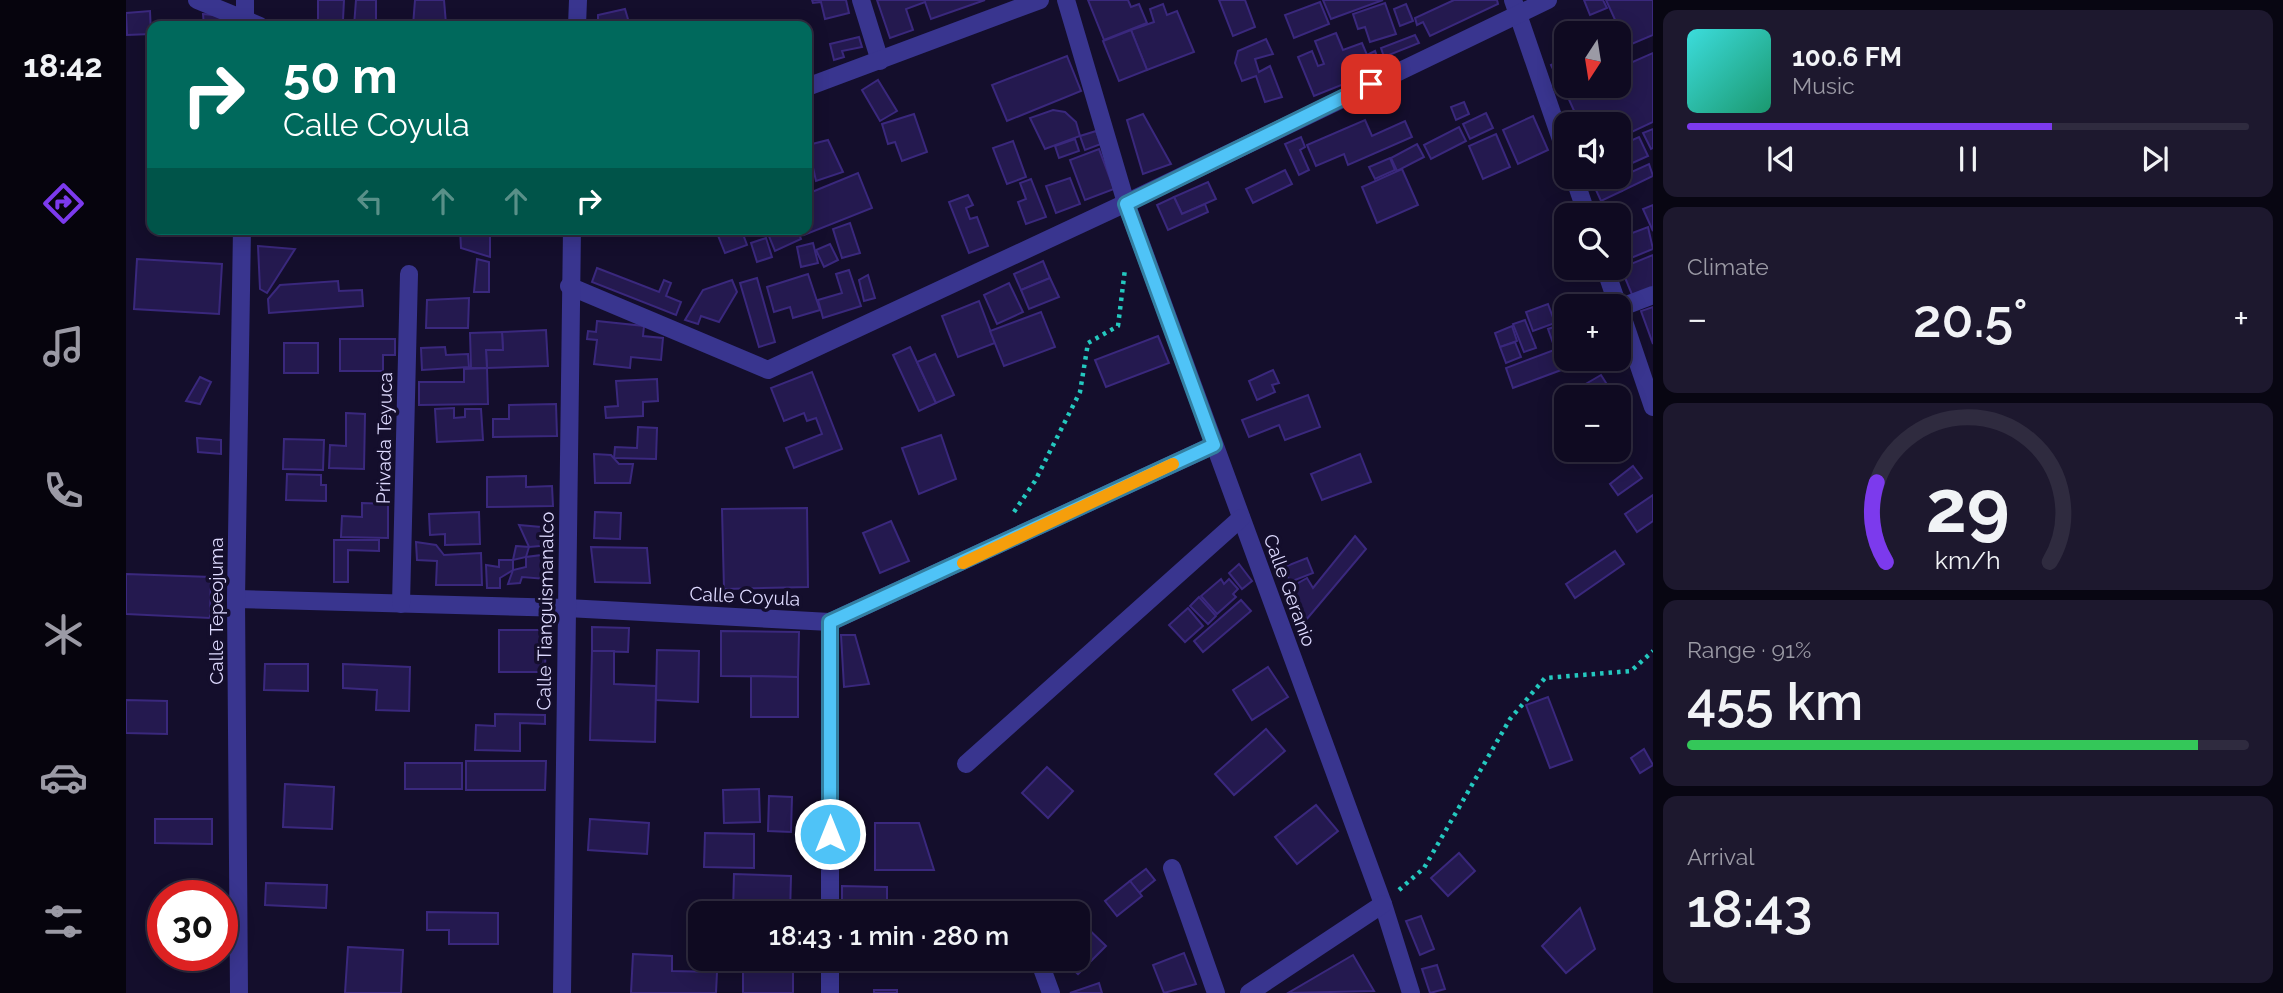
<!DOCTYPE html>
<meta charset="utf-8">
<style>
:root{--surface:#0f0a21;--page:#1d182e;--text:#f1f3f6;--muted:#9b9aa5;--line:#2f2b3f;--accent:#7c3aed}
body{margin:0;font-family:Raleway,sans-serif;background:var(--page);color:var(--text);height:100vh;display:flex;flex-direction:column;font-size:26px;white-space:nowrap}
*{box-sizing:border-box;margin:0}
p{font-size:23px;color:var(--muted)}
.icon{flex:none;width:38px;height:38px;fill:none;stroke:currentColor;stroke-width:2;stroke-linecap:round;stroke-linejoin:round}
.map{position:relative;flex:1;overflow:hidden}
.side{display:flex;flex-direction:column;gap:10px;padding:10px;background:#080612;width:630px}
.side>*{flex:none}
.hud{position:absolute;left:21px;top:21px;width:665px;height:214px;border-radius:14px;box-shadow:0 4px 18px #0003,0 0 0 2px var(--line);background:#00695c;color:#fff;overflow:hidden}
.needle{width:46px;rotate:192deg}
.fabs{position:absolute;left:1428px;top:21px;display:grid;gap:14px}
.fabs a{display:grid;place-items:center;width:77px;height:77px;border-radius:14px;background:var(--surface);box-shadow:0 4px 18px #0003,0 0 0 2px var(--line);font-size:35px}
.speed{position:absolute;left:21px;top:880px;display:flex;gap:14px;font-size:35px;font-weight:700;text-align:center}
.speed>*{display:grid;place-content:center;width:91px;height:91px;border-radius:50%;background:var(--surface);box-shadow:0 4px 18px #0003,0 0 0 2px var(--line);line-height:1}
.speed .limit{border:10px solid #d22;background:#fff;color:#111}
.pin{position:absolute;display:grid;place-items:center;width:60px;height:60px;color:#fff;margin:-30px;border-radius:14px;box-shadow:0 4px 10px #0006}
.me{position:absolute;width:77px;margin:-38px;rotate:0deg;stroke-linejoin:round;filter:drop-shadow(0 0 5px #0008)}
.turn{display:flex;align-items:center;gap:24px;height:147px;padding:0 21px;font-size:32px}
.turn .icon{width:91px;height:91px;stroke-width:2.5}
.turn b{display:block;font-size:49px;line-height:60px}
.lanes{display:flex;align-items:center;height:66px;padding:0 21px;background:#0003;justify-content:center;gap:35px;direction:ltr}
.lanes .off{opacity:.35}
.big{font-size:52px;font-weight:600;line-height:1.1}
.side .tile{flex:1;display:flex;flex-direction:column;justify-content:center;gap:10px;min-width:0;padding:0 24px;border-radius:14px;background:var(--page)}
.side .dial{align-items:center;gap:0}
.dial svg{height:182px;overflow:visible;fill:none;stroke:var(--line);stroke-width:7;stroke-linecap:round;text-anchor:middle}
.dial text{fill:var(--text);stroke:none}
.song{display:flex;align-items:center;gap:21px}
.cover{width:84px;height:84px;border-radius:10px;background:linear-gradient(135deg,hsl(180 70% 55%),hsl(160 70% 35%))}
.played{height:7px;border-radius:4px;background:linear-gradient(90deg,var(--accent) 65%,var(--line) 65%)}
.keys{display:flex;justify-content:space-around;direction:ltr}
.heat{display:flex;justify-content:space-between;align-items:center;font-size:38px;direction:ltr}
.charge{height:10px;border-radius:5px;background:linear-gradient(90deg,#34c759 91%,var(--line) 0)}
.trip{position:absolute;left:562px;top:901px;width:402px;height:70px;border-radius:14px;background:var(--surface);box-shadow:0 4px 18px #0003,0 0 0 2px var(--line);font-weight:600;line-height:70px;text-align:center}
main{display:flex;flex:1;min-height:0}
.dock{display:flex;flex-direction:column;width:126px;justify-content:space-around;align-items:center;background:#06040d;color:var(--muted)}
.dock .icon{width:49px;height:49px}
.dock .active{color:var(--accent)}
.dock b{font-size:32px;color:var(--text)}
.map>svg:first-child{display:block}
.building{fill:#24194f;stroke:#3a287d;stroke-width:2}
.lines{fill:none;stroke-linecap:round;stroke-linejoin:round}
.path{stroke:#24c8bf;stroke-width:4.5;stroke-dasharray:3.5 5;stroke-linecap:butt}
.minor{stroke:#39358f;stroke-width:18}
.route-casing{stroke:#337fa1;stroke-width:18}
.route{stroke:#4fc3f7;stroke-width:12}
.slow{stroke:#f59e0b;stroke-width:12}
.labels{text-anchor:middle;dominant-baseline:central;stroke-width:7;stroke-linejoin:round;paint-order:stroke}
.street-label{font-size:19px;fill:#dedaff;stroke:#140e2c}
</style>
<main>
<nav class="dock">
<b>18:42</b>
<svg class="icon active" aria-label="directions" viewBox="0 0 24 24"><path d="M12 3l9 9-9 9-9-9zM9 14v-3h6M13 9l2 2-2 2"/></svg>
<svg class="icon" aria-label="music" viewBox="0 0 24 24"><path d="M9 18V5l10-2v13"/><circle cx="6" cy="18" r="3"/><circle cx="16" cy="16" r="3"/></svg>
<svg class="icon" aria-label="phone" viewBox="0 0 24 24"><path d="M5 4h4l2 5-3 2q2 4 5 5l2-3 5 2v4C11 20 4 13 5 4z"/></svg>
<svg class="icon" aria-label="climate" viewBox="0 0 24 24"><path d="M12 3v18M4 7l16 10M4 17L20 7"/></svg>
<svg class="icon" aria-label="car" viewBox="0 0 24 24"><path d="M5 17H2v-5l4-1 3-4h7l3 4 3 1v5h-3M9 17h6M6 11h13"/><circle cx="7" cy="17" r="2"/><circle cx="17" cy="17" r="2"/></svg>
<svg class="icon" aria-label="filters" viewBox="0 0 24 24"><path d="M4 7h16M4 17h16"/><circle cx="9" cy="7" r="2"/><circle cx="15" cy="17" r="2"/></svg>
</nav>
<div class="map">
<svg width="1527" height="993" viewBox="0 0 1527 993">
<rect width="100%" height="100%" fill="#140e2c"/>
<!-- building -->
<g class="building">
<path d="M192,0H218L217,20H192Z"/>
<path d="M230,0H250V26H228Z"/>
<path d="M289,0H318L320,24L287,26Z"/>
<path d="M686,0H720L723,13L699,19L695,2L687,3Z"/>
<path d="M751,0H859L805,19L799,2L780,9L787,30L764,38Z"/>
<path d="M962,0H1002L1005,7L1013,4L1021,23L978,40Z"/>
<path d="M1093,0H1119L1129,27L1107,36Z"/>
<path d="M1197,0H1257L1205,19Z"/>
<path d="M1328,0H1371L1372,4L1304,36L1297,22L1291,25L1289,18Z"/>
<path d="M1458,0H1477L1481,8L1464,15Z"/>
<path d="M1480,0H1527V35L1501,46Z"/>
<path d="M1194,2L1203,24L1168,38L1159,15Z"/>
<path d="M1259,3L1270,34L1244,42L1239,27L1232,29L1227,14Z"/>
<path d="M1037,4L1041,15L1051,11L1068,52L1021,70L1005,30L1028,22L1024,9Z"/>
<path d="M1280,4L1287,21L1274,26L1268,9Z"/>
<path d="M499,9L504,26H472V15Z"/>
<path d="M24,11L25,34L1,35L0,13Z"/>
<path d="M77,14L107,17V26H78Z"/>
<path d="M1005,30L1021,70L993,81L977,41Z"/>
<path d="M1210,33L1217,50L1236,43L1241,55L1249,51L1253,62L1225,73L1228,80L1188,96L1172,57L1186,51L1192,66L1198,64L1189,41Z"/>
<path d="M1289,35L1293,43L1258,57L1255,48Z"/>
<path d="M733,37L736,47L716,51L718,57L708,60L704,44Z"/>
<path d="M1140,39L1147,54L1129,59L1133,72L1144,66L1156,97L1139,102L1130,76L1116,81L1109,63L1112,51Z"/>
<path d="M1527,53V122L1493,138V124H1454L1440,93L1455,86H1493V68Z"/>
<path d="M941,56L955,91L881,121L866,85Z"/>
<path d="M1440,58V81L1434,84L1425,65Z"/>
<path d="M752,80L771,111L754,121L736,90Z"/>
<path d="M1338,102L1343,114L1330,120L1325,107Z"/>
<path d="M927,110L939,112L950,122L954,136L919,149L904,118Z"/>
<path d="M1360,113L1367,128L1344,139L1337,124Z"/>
<path d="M788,114L801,152L776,161L769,142L762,144L756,124Z"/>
<path d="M1017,114L1045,164L1017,174L1001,120Z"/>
<path d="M1407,116L1422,150L1392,164L1377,130Z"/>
<path d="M1239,120L1246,136L1279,121L1286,137L1222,165L1218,154L1190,166L1181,145Z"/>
<path d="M1333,127L1340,141L1305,159L1298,145Z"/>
<path d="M1527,129V148L1525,149L1517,133Z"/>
<path d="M970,131L975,144L959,150L954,136Z"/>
<path d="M1370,134L1384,167L1357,179L1343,146Z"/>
<path d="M1175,137L1179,147L1174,150L1183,170L1173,175L1159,144Z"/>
<path d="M1513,137L1522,156L1493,169V146Z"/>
<path d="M949,139L953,151L933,158L929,146Z"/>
<path d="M702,140L717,172L690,181L682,145Z"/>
<path d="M887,141L900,177L881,184L867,148Z"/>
<path d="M1291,144L1298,157L1271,171L1265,158Z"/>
<path d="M973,149L988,189L959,200L944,160Z"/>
<path d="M1264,158L1269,170L1249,179L1243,167Z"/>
<path d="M1523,164L1527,176L1496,191L1490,179Z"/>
<path d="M1276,169L1292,205L1251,223L1236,187Z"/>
<path d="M1159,170L1166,184L1127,203L1120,189Z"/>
<path d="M732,173L746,208L678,235L676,229H681V194Z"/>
<path d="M1464,177H1489L1496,191L1475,201Z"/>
<path d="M944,178L954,204L930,213L920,186Z"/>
<path d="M905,179L920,217L900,224L892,202L900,199L894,183Z"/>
<path d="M1082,182L1090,199L1056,214L1048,197Z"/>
<path d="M842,195L847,205L840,208L844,219L851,217L862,246L843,253L823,202Z"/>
<path d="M1048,197L1056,214L1079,204L1082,212L1042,230L1031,205Z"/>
<path d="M1527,205V231L1517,209Z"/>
<path d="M724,223L734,253L716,258L707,229Z"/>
<path d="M1522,227L1527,249L1495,262L1493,238Z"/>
<path d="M334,229H364V257L335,248Z"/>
<path d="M600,229H615L621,245L599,253L591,233Z"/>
<path d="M640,229H671L675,239L649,251Z"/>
<path d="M640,238L646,257L631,262L625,243Z"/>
<path d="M687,243L692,263L675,267L671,247Z"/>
<path d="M704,244L712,260L698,267L690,250Z"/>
<path d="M132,246L169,249L141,293L134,289Z"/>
<path d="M1527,255V289L1507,297L1495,268Z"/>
<path d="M11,259L96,264L93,314L8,309Z"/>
<path d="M351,259L363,262V292H348Z"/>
<path d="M917,261L924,278L895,290L888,274Z"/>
<path d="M471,268L533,292L538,280L545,283L540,296L555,302L550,315L466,282Z"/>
<path d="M723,270L735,306L697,318L692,300L716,293L710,274Z"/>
<path d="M682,274L694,310L667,318L664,307L648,312L641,287Z"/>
<path d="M742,275L749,298L738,301L733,280Z"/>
<path d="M631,278L649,342L633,347L614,283Z"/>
<path d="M924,278L933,297L903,309L895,290Z"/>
<path d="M606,280L611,292L593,322L575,316L572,324L559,320L577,290Z"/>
<path d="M212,281L213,291L236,290L237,306L143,313L142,299L154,285Z"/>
<path d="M883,283L897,312L871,324L858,295Z"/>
<path d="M343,298L342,328H300L301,300Z"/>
<path d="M853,301L869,343L832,357L816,316Z"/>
<path d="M1422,304L1429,323L1407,331L1400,312Z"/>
<path d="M1527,307V344L1515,311Z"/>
<path d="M915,312L929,347L878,366L864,331Z"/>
<path d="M1399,320L1410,348L1398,352L1387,324Z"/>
<path d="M471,321L518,326L517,336L537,338L535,360L505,357L504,368L468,364L471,340L461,339L462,331L470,332Z"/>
<path d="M1440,323V341L1428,346L1422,329Z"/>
<path d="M1386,326L1391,341L1374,347L1369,333Z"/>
<path d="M420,330L422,366L361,368L360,350H377L376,332Z"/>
<path d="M376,332L377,350H360L361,368H345L344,333Z"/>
<path d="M1032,336L1043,363L980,387L969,360Z"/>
<path d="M214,339H269V355H257V371H214Z"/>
<path d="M1389,342L1395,357L1380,363L1374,347Z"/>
<rect x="158" y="343" width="34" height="30"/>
<path d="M1439,346L1440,359L1446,366L1387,388L1380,368Z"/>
<path d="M319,347L320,355L342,354L343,367L296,370L295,348Z"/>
<path d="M784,347L810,403L793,411L767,355Z"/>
<path d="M809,354L828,395L810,403L791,362Z"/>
<path d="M361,368L362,404L293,405V382H338V369Z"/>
<path d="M1147,370L1153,383L1146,385L1149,392L1131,400L1123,381Z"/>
<path d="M686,372L716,449L668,468L660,448L696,434L690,418L681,421L678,413L658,421L645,388Z"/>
<path d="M1475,375L1489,397H1456L1451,389Z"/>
<path d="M74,377L85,382L74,404L60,401Z"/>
<path d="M531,379L532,401L517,402V416L480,418L479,407L492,406L490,381Z"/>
<path d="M1182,395L1194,427L1159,440L1153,425L1123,437L1116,420Z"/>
<path d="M430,404L431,436L367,437V419H383V405Z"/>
<path d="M328,408V418L339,417V409H355L357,440L311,442L309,409Z"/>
<path d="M220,413L239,414L238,469L203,468L204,445L220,446Z"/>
<path d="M512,427L531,428L530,459L488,458L489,447L511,448Z"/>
<path d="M815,435L830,479L793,494L776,448Z"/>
<path d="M71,438L95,440V454L72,452Z"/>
<path d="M158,439L198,440L197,470L157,469Z"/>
<path d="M468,454L485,455L493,464H507L504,483H469Z"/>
<path d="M1234,454L1245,482L1196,500L1185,474Z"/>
<path d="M1507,466L1516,478L1492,495L1484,484Z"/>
<path d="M161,474L195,475V485H200V501L160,500Z"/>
<path d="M400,476V487L426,486L427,506L361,507V477Z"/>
<path d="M1527,495V521L1511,532L1499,514Z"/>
<path d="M236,503L262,504V538L215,537L216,516L236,517Z"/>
<path d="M681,508L682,587L598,589L596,509Z"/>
<path d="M353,512L354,544L319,545V534L304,535L303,514Z"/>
<path d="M469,512L495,513L494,539L468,538Z"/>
<path d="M765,521L783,561L754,573L737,533Z"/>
<path d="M393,525L426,528L425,545L403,547Z"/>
<path d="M1229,536L1240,549L1180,620L1167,586L1181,578L1187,588Z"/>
<path d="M208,540H253V551L222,550V582H208Z"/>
<path d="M290,542L310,545L318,555L355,553L356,585H310L311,561L291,560Z"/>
<path d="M390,546L403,547L400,557L387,560Z"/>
<path d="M465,547L521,548L524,583L469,582Z"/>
<path d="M1489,551L1498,564L1449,598L1440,584Z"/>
<path d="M424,554L420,579L396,577L394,583L382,584L387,570L400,567V557Z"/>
<path d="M1181,558L1187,573L1164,582L1158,567Z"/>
<path d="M373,560H387V570L374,578V588H361L360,565L373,567Z"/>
<path d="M1113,564L1126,581L1116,589L1103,573Z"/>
<path d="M0,574L85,577L84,618L0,614Z"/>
<path d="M1095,579L1098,584L1103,579L1112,589L1107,594L1110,597L1091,614L1075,596Z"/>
<path d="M1073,597L1090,616L1082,624L1064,606Z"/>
<path d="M1115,600L1125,611L1077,652L1068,641Z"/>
<path d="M1062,608L1077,626L1059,642L1043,625Z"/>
<path d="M466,627L503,628L502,652L466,651Z"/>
<path d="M373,630H420L419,672H373Z"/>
<path d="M595,631L673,632L672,677L595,676Z"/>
<path d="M715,635H729L743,684L718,687Z"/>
<path d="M531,650L573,651L572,702L530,700Z"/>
<path d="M466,651H488V684L530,686L529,742L464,740Z"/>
<path d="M139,664H182V691L138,690Z"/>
<path d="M217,664L284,667L283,711L250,710L251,690L217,688Z"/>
<path d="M1142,667L1162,697L1126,720L1107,690Z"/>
<path d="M625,676L672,677V717H625Z"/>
<path d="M1422,697L1446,760L1424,768L1400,705Z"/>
<path d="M0,700L41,701V734L0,733Z"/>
<path d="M369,714L419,715V724L394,723V751L349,750L350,725L369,726Z"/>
<path d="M1140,729L1159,751L1108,795L1089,774Z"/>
<path d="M1518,749L1527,765L1514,773L1505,758Z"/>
<path d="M340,761H420L419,790H340Z"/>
<rect x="279" y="763" width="57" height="26"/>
<path d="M921,767L947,791L922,818L896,793Z"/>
<path d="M159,784L208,787L206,829L157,827Z"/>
<path d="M633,789L634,822L598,823L597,790Z"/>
<path d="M643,796L666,797L665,832L642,831Z"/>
<path d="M1190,805L1212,831L1171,864L1149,837Z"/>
<path d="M29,819H86V844L29,843Z"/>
<path d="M464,819L523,823L521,854L462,850Z"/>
<path d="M749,823H793L808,870H749Z"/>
<path d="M579,833L628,834V868L578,867Z"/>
<path d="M1333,853L1349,871L1322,896L1305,878Z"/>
<path d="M1020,869L1029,880L1013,893L1004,881Z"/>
<path d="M608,874L665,876L664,914L607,912Z"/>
<path d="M1004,881L1016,896L991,916L979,901Z"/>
<path d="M140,883L201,885L200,908L139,905Z"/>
<path d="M716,886L761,887V914H716Z"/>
<path d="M1454,908L1469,949L1440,973L1416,946Z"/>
<path d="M576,911L633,913V914H576Z"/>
<path d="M301,912L372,913V944H323V930H301Z"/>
<path d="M1295,916L1308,949L1294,955L1280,921Z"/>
<path d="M953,920L980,946L952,974L936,959H952Z"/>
<path d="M222,947L277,950L275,993H219Z"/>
<path d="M1058,953L1070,984L1038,993L1027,965Z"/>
<path d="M507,954L546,956V971L591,972L590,993H505Z"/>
<path d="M1227,955L1248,991L1162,993Z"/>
<rect x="617" y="959" width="50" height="34"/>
<path d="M1311,965L1319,989L1304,993L1296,969Z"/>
<path d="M973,983L976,993H944Z"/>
<rect x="748" y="990" width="23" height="3"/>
</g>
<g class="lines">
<!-- path -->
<g class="path">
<path d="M888,512L909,481L954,392L962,343L992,326L999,269"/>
<path d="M1273,890L1298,868L1384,719L1419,678L1505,671L1527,651"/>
</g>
<!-- minor -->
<g class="minor">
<path d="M71,0L134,26"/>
<path d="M735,0L754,61"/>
<path d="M940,0L1000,203L1257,904L1285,993"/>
<path d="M1387,0L1440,154"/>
<path d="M119,26V0"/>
<path d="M451,26L452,0"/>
<path d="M681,87L914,0"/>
<path d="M1448,177L1461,215"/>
<path d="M1479,268L1492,306"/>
<path d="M443,286L642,370L1000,203L1422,0"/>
<path d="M1493,307L1527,407"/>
<path d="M1493,308L1527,295"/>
<path d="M110,599L441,608L704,622L1088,445"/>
<path d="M275,604L283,274"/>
<path d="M840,764L1115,518"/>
<path d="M1046,868L1090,993"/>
<path d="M704,914V622"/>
<path d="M914,963L925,993"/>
<path d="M113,993L110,599L116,229"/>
<path d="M436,993L446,229"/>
<path d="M704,993V959"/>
<path d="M1123,993L1257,904"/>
</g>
</g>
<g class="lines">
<!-- route casing -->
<g class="route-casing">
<path id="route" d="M704,834V622L1088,445L1000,204L1245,84"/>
</g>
<!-- route -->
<use href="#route" class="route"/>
<!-- slow -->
<path class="slow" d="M837,563L1047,464"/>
</g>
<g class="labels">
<!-- street labels -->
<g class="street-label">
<text transform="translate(258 438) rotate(-89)">Privada Teyuca</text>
<text transform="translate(1164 590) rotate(70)">Calle Geranio</text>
<text transform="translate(619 596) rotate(3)">Calle Coyula</text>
<text transform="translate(90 611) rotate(-90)">Calle Tepeojuma</text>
<text transform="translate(419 611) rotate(-89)">Calle Tianguismanalco</text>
</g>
</g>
</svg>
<div class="fabs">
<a><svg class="needle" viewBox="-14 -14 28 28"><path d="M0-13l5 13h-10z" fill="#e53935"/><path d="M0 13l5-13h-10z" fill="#9b9aa5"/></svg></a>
<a><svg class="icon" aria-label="sound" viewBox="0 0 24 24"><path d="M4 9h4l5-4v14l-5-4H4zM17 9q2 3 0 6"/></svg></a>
<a><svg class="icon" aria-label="search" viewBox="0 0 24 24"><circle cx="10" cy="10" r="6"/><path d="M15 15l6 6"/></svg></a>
<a>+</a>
<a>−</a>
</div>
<div class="speed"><div class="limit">30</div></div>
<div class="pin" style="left:1245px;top:84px;background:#d93025"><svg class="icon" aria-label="arrive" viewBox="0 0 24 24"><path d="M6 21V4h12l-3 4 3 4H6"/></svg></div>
<svg class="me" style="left:704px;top:834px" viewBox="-20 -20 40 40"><circle r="17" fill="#4fc3f7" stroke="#fff" stroke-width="3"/><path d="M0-11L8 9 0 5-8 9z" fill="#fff"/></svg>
<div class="trip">18:43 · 1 min · 280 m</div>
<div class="hud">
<div class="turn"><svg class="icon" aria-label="right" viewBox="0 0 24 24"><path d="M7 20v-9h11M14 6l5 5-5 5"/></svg><div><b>50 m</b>Calle Coyula</div></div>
<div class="lanes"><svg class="icon off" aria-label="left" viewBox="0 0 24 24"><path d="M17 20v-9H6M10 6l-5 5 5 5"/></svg><svg class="icon off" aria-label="ahead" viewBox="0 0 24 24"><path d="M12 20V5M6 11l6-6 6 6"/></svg><svg class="icon off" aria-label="ahead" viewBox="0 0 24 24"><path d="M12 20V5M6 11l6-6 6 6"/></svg><svg class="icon" aria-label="right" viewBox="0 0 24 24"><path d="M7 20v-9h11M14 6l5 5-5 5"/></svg></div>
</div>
</div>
<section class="side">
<div class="tile">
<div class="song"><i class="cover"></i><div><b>100.6 FM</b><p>Music</p></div></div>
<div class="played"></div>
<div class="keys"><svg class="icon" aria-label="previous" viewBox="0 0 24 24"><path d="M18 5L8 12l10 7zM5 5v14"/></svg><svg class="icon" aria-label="pause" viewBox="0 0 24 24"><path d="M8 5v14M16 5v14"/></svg><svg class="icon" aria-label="next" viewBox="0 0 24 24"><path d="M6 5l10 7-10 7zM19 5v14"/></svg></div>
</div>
<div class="tile"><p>Climate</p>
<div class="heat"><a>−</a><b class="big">20.5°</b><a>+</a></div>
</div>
<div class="tile dial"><svg viewBox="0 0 100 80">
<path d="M14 69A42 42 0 1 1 86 69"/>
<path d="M14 69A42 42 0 0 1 10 34" stroke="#7c3aed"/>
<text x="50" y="56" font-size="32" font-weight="700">29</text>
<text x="50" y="72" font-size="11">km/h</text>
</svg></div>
<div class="tile"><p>Range · 91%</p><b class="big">455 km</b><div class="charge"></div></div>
<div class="tile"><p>Arrival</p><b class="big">18:43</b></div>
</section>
</main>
